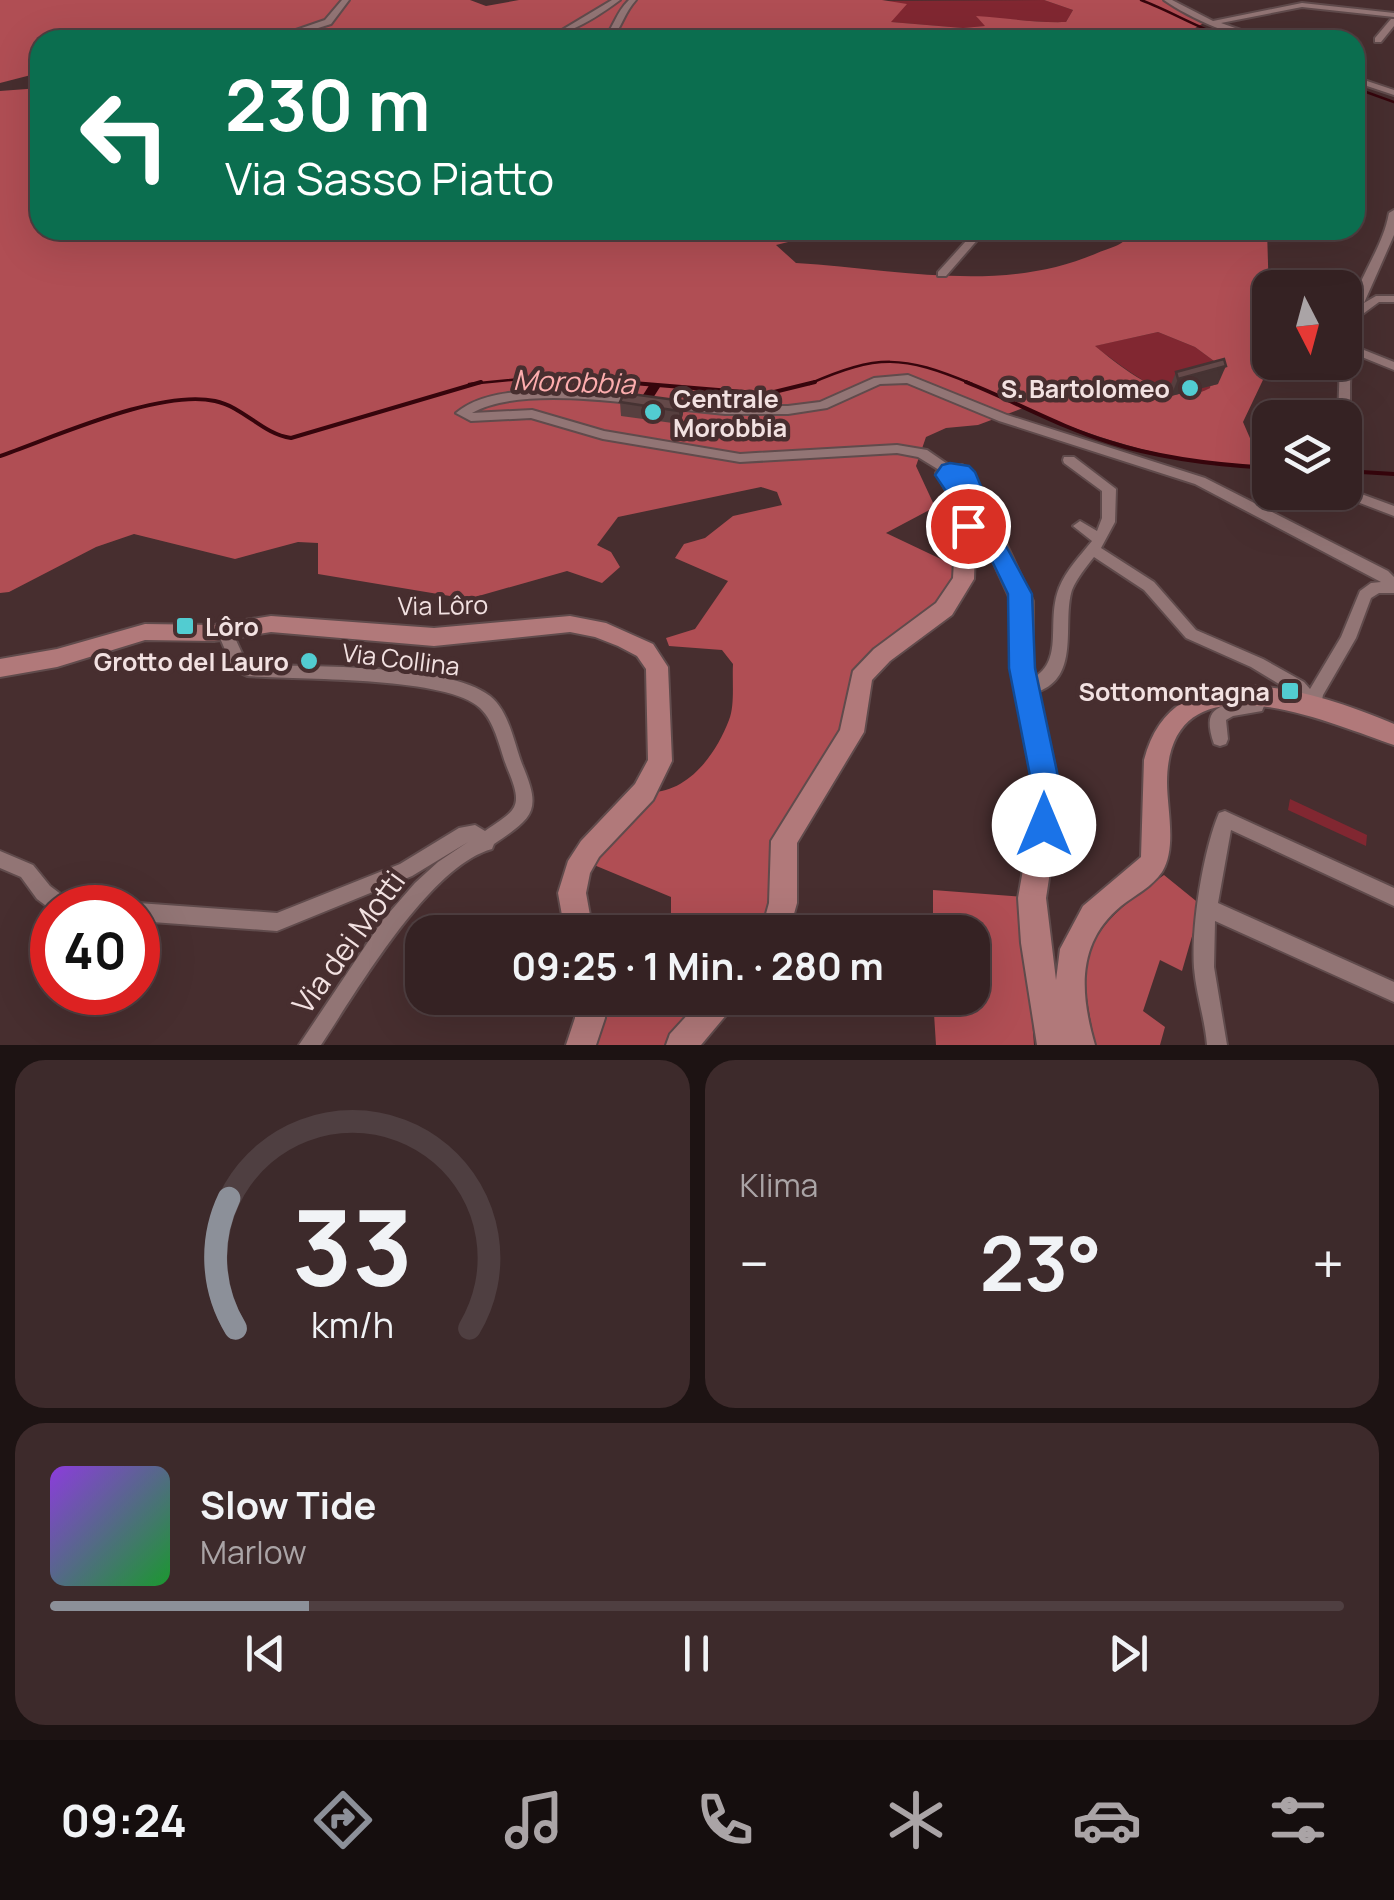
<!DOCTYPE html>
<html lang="de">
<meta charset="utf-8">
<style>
:root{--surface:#352223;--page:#3d2a2b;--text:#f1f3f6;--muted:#aaa4a6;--line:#4f3f41;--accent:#8c9099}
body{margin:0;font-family:Manrope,sans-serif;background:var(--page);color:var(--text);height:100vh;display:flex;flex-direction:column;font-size:38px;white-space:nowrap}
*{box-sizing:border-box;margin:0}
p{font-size:32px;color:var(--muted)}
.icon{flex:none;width:55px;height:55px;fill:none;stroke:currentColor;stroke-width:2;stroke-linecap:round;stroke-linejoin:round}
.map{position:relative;height:1045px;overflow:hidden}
.sheet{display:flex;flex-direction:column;gap:15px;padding:15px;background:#1d1313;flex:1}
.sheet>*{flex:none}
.top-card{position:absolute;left:30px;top:30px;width:1335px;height:210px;border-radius:30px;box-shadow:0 10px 40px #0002,0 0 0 2px var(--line);background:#0b6e4f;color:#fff;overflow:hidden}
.needle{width:65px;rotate:174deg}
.tools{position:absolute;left:1252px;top:270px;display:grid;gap:20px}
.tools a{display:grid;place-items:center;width:110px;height:110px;border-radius:20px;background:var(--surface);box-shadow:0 10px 40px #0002,0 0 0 2px var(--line);font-size:50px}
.speed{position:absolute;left:30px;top:885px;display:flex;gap:20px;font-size:50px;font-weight:700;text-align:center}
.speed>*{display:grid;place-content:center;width:130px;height:130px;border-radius:50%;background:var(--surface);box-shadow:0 10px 40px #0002,0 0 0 2px var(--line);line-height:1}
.speed .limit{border:15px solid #d22;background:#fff;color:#111}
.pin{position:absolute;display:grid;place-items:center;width:85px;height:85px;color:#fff;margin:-42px;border:5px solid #fff;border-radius:50%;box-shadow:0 2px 10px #0007}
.me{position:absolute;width:110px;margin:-55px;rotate:0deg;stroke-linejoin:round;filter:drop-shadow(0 0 8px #0008)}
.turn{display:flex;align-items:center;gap:35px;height:210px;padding:0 30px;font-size:45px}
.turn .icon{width:130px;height:130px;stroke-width:2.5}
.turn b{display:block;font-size:70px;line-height:85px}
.big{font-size:75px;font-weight:700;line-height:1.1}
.sheet .widget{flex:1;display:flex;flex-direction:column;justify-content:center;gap:15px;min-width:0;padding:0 35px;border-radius:30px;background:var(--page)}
.sheet .dial{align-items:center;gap:0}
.dial svg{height:260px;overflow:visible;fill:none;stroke:var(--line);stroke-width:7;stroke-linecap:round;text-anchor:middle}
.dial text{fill:var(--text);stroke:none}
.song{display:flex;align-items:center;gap:30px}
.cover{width:120px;height:120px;border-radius:15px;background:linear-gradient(135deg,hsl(270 70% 55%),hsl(130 70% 35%))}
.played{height:10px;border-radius:5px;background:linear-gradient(90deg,var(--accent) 20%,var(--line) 20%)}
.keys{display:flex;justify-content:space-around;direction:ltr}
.heat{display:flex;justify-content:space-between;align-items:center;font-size:55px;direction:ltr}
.sheet .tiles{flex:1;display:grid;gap:15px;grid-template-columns:1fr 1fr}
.widget:last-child{grid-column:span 2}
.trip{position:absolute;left:405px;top:915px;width:585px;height:100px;border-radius:30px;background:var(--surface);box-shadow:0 10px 40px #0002,0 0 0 2px var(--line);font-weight:700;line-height:100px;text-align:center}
.menu{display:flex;height:160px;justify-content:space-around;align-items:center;background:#150e0e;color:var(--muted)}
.menu .icon{width:70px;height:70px}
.menu .current{color:var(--accent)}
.menu b{font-size:45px;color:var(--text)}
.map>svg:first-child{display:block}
.green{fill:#812731}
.forest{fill:#b04e54;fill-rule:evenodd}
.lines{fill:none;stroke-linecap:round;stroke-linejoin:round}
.stream-far1{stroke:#36050c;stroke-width:2.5}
.stream{stroke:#36050c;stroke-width:4}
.canal{fill:#36050c;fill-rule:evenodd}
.street-casing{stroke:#604b4c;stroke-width:4}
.secondary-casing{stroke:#604b4c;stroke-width:4}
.street{fill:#927575;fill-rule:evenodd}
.secondary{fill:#b1797a;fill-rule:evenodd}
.wall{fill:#563f3f}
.shaded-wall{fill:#463333}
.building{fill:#644949;stroke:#463333;stroke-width:2.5}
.route{fill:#1a73e8;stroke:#114b97;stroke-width:2.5}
.poi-dot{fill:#52ccd1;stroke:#472e2f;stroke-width:4}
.labels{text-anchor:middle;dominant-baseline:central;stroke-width:9;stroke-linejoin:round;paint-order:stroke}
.poi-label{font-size:25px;font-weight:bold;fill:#f2e1e1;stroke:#472e2f;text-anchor:end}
.street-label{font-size:25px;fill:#f2e1e1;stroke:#472e2f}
.water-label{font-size:28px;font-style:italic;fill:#fdadae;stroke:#472e2f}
.near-street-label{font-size:30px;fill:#f2e1e1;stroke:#472e2f}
</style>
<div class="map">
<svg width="1394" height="1045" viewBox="0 0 1394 1045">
<rect width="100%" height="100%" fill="#472e2f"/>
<!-- green -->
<g class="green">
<path d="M1044,0L1073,10L1066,22C1036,23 1008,18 978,18L986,26L963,28L890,22L882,1Z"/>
<path d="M1158,332L1195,347L1214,361L1210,388C1171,411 1125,367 1094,346Z"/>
<path d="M1290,799L1367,835L1366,846L1288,810Z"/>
</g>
<!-- forest -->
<g class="forest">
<path d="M0,0H470L486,6L519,0H882L907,4L891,22L963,28L985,26L976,16C1007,18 1035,23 1066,22L1073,10L1044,0H1167L1207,21L1175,40H40V66L31,75L0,83Z"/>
<path d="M40,88V230H837L776,245L796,263C897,269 1000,294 1095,254C1111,247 1125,246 1133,230H1267L1271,363L1243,422L1262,466C1177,465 1101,440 1023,408L978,425L946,428L926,437L916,466L935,507L886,533L964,570L963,579L882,655L855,722L804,804L782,912L770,932H660L671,926V897L582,860L644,792C685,796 715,757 729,720C735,705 732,681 733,664L722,650L669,646L666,638L695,629L728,581L675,558L684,544L705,538L733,516L782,505L777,492L761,487L618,517L597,545L611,552L620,567L602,583L567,571L468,599L318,574V543L298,542L235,559L134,534L96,547L9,592L0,593V91ZM1158,332L1195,347L1214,361L1210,388C1173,410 1123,369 1095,346Z"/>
<path d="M1164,875L1201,905L1182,971L1160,960L1143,1011L1165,1027L1160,1045H1096C1073,950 1087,931 1164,875Z"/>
<path d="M933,890L1023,897L1034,1045H936L933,998H972V932H933Z"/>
<path d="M597,998H722L681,1045H581Z"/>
</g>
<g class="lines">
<!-- stream-far1 -->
<g class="stream-far1">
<path d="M1141,0C1173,12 1201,30 1234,40"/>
<path d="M1355,88L1394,102"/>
<path d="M469,384L541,377L646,384"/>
<path d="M809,384C878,354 902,355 972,384"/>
</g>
<!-- stream -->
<g class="stream">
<path d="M621,382L766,394L815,382"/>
<path d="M966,382C1014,401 1060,427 1109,442C1161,459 1216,465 1270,468"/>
<path d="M0,456C55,437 159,389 215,401C244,407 262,434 291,438L481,382"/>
<path d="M1345,471L1394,474"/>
</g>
<!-- canal -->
<path class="canal" d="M654,383L660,387L653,398H645L643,395L650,384Z"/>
<!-- street casing -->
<g class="street-casing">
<g id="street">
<path d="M342,0H349L331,24L279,40H267L325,20Z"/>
<path d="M612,0H620C585,26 559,40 514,40L562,30Z"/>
<path d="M629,0H636C624,13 622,27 611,40H603C614,27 616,12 629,0Z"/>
<path d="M1164,0H1172L1213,21L1302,3L1394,13V17L1302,7L1221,23L1269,40C1237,40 1190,18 1164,0Z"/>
<path d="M1391,19H1394V26L1381,42H1375V38Z"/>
<path d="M420,38H448L452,40H416Z"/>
<path d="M1355,77L1394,90V95L1355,82Z"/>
<path d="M1394,210V235L1364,303L1376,296H1394V302H1379L1360,316L1354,346L1394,362V370L1352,353L1350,384V418L1345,422V418H1338L1340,362H1345C1345,334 1348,313 1359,286C1370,261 1384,240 1389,213Z"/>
<path d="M472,230H500C494,235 478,235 472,230Z"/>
<path d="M976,230H986L946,276H938V272Z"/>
<path d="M908,375L1007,415L1205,478L1388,571L1394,577V593H1379L1371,598L1356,638L1323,695L1320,710L1314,712L1308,710L1292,692L1251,667L1186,638L1144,590L1094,557C1086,567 1077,578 1072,590C1062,621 1080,673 1042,690C1034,694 1028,695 1019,694L1017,689L1019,684C1070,669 1044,626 1059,588C1066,570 1080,556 1092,541L1073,526L1080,521L1097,531L1102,518V491L1064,463L1063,460L1064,457H1074L1116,489L1115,522L1101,548L1154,582L1196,630L1263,659L1304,682L1310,689L1341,637L1360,591L1371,583L1381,582L1195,484L999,421L907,383L880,384L827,408L788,414H725L666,408L660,404L666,400L725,406H788L820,402L874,378Z"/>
<path d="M574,391L639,396L645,400L639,404C594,399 511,390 472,413L532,410L604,431L740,454L897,445L927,450L956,470L954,473H944L918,457L897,453L740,462L603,439L531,418L471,421L456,413C486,388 536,391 574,391Z"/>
<path d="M1345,488L1394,506V516L1339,495L1338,492H1345Z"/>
<path d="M225,625L230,627L246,662L250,664C307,668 446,662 490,696C509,711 514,743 522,764C542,811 534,817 494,844L492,849C429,866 357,991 321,1045H299L382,921L415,883L438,862L468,842L412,876L277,931L138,921V908H131V906L138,903L277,913L400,864L459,828L475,825L485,831C516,810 524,808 508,770C500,751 496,723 480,708C447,676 297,680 247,676L234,670L232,666L217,631L220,627Z"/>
<path d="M1256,689L1262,690L1264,706L1262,711L1233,716L1226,720L1228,739L1226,744L1220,746L1214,744C1202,708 1216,706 1248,701L1250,690Z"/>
<path d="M1225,811L1394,888V906L1231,830L1218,903L1394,982V1002L1215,921L1214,967L1227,1045H1207C1205,1019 1196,994 1194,968C1191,927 1203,851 1219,813Z"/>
<path d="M0,851L33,865L50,886L62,895L89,902L91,908H49L37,899L21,877L0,868Z"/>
</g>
</g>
<!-- secondary casing -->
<g class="secondary-casing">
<g id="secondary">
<path d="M962,465L972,471L1033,601V668L1059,786V813L1046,898L1056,980L1060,949L1083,906L1141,857L1144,760C1174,644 1317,691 1394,724V745C1326,722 1168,650 1167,782C1167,809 1177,848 1162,872C1152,887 1135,895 1121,906C1076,943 1080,994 1095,1045H1037L1021,943L1018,898L1033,813V786L1011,668V601L976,524L974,579L952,615L890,661L872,680L864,732L797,843V903L789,932H761L769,903L771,841L840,730L853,671L874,649L936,603L953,578L957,510L936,473L939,469Z"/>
<path d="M271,616L434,628L570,616L606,623L653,644L668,667L672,761L653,800L599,857L590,873L586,893L593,932H565L558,893L568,861L581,841L635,784L648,760L646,669L637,656L618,646L595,637L570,632L434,646L271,632L214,641L145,640L57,667L0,677V659L57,649L145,624L214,625Z"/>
<path d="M575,998H604L605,1018L596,1045H566L575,1018Z"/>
<path d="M703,998H737L732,1008L701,1045H666L670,1034Z"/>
</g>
</g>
<!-- street -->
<use href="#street" class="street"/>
<!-- secondary -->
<use href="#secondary" class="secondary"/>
</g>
<!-- wall -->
<g class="wall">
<path d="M1176,372L1218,384L1171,396L1169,389Z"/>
<path d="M683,401V414L680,424L621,416L620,402Z"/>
</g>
<!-- shaded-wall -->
<g class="shaded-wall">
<path d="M1226,366L1218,384L1171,396L1178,379Z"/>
<path d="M683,401V414L680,424L679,411Z"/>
</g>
<!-- building -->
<g class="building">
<path d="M1224,359L1226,366L1178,379L1176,372Z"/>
<path d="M624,393L683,401L679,411L620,402Z"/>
</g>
<!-- route -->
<path class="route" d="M950,463L969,466L975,472L1006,546L1032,594L1035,668L1060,786L1059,825L1055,835L1044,838L1034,835L1030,825L1032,786L1009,668L1008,594L977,530L968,534L956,526L952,500L935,475L942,465Z"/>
<!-- markers -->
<g class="poi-dot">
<circle cx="1190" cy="388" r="10"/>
<circle cx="653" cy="412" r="10"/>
<rect x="175" y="616" width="20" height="20" rx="5"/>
<circle cx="309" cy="661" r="10"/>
<rect x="1280" y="681" width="20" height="20" rx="5"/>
</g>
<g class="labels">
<!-- poi labels -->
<g class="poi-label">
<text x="1170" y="388">S. Bartolomeo</text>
<text x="673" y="398" text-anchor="start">Centrale<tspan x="673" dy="29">Morobbia</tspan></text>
<text x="205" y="626" text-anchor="start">Lôro</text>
<text x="289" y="661">Grotto del Lauro</text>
<text x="1270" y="691">Sottomontagna</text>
</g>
<!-- street labels -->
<g class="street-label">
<text transform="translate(443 605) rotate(-1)">Via Lôro</text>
<text transform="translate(401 659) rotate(7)">Via Collina</text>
</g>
<!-- water labels -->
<g class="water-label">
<text transform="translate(574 381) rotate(2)">Morobbia</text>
</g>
<!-- near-street labels -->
<g class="near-street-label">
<text transform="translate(348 942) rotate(-54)">Via dei Motti</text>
</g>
</g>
</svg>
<div class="tools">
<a><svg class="needle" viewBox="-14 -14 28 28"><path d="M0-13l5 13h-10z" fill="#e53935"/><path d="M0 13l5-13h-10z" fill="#aaa4a6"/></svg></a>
<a><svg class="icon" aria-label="layers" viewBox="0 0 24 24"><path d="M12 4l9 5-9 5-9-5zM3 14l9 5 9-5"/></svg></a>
</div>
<div class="speed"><div class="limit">40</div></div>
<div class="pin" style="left:968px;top:526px;background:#d93025"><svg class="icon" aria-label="arrive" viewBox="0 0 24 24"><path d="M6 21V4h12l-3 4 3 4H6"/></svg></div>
<svg class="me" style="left:1044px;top:825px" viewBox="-20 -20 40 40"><circle r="19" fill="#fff"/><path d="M0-13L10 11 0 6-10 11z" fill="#1a73e8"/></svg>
<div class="trip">09:25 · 1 Min. · 280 m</div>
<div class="top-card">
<div class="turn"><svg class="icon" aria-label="left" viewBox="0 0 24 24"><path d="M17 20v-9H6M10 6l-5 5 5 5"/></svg><div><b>230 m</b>Via Sasso Piatto</div></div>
</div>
</div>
<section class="sheet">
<div class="tiles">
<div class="widget dial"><svg viewBox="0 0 100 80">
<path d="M14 69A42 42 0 1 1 86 69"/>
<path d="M14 69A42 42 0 0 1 12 29" stroke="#8c9099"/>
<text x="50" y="56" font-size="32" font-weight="700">33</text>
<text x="50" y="72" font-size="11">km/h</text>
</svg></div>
<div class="widget"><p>Klima</p>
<div class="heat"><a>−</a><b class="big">23°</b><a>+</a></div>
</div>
<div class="widget">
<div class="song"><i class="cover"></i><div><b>Slow Tide</b><p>Marlow</p></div></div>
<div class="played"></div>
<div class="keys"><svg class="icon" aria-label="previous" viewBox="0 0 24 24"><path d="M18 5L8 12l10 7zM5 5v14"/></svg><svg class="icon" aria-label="pause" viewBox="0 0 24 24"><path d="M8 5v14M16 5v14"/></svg><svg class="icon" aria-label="next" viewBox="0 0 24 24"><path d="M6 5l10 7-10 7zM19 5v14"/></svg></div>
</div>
</div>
</section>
<nav class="menu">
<b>09:24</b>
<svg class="icon current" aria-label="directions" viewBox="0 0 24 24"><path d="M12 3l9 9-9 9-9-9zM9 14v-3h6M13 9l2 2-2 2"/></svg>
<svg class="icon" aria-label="music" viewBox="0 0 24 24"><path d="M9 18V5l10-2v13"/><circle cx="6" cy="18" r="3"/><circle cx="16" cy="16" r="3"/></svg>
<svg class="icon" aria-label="phone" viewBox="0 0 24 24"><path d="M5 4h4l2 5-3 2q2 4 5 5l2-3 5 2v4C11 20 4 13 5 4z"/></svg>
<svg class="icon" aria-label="climate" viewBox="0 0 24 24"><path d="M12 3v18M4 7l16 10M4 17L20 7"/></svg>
<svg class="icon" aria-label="car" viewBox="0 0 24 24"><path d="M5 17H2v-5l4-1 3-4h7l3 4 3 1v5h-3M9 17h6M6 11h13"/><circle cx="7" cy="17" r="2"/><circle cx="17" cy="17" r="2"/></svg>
<svg class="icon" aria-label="filters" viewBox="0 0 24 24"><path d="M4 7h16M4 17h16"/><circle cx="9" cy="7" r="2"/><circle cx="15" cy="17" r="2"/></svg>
</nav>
